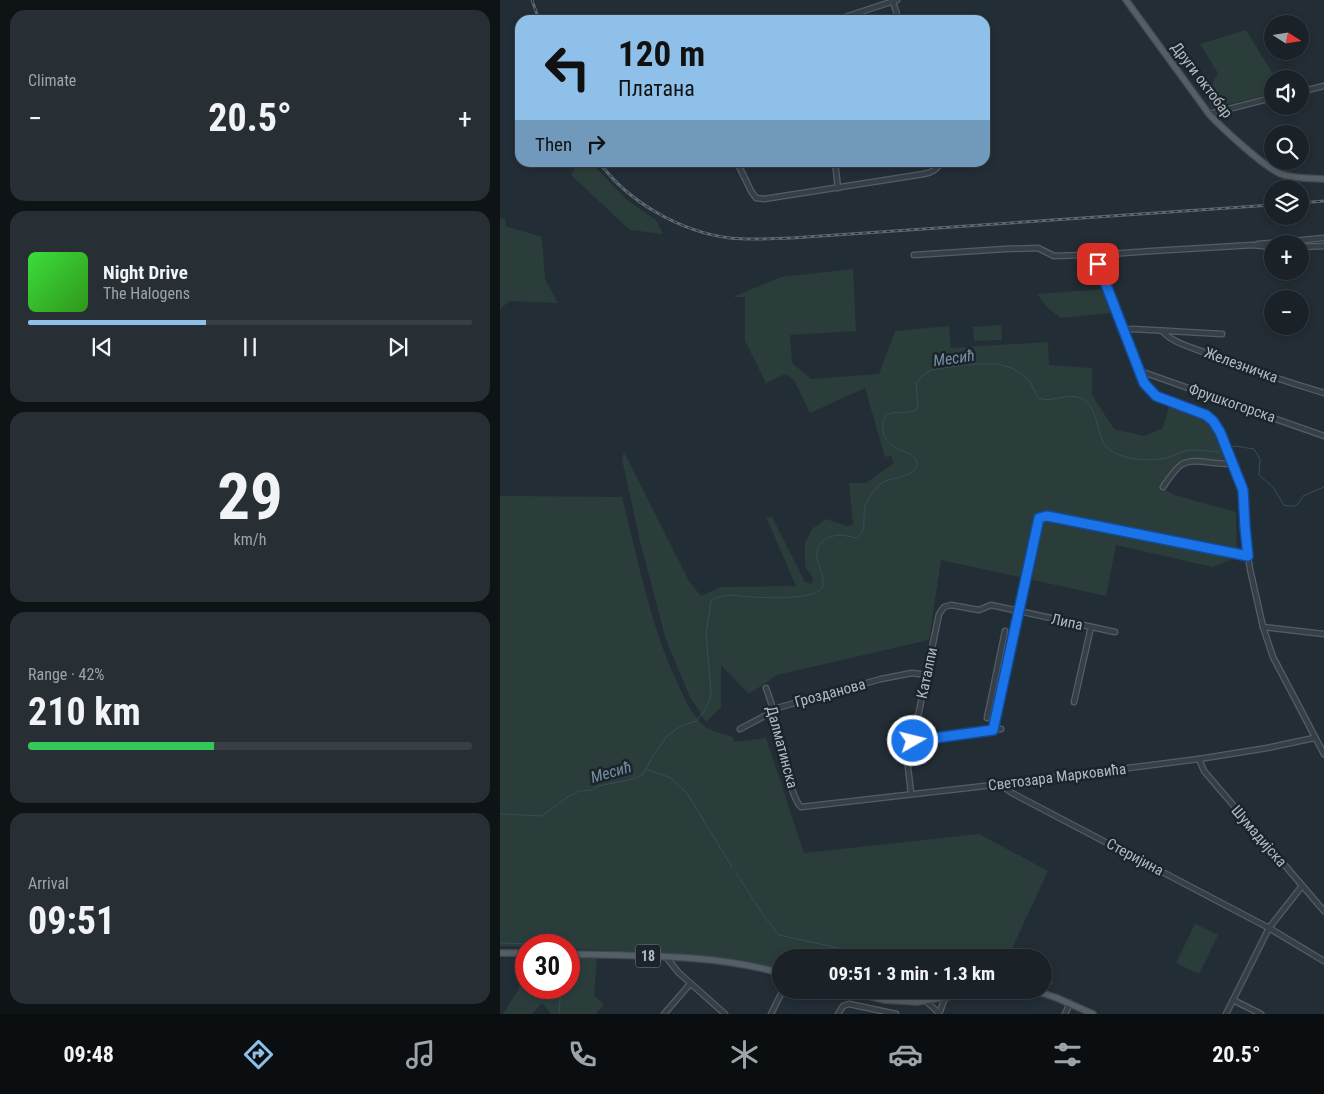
<!DOCTYPE html>
<meta charset="utf-8">
<style>
:root{--surface:#1a2228;--page:#272f34;--text:#f1f3f6;--muted:#9fa4a8;--line:#383f45;--accent:#8ec0ea}
body{margin:0;font-family:"Roboto Condensed",sans-serif;background:var(--page);color:var(--text);height:100vh;display:flex;flex-direction:column;font-size:19px;white-space:nowrap}
*{box-sizing:border-box;margin:0}
p{font-size:16px;color:var(--muted)}
.icon{flex:none;width:28px;height:28px;fill:none;stroke:currentColor;stroke-width:2;stroke-linecap:round;stroke-linejoin:round}
.map{position:relative;flex:1;overflow:hidden}
.details{display:flex;flex-direction:column;gap:10px;padding:10px;background:#0e1316;width:500px}
.details>*{flex:none}
.guide{position:absolute;left:15px;top:15px;width:475px;height:152px;border-radius:15px;box-shadow:0 2px 8px #0003,0 0 0 1px var(--line);background:#8ec0ea;color:#111;overflow:hidden}
.needle{width:32px;rotate:102deg}
.controls{position:absolute;left:764px;top:15px;display:grid;gap:10px}
.controls a{display:grid;place-items:center;width:45px;height:45px;border-radius:50%;background:var(--surface);box-shadow:0 2px 8px #0003,0 0 0 1px var(--line);font-size:25px}
.speed{position:absolute;left:15px;top:934px;display:flex;gap:10px;font-size:25px;font-weight:700;text-align:center}
.speed>*{display:grid;place-content:center;width:65px;height:65px;border-radius:50%;background:var(--surface);box-shadow:0 2px 8px #0003,0 0 0 1px var(--line);line-height:1}
.speed .limit{border:8px solid #d22;background:#fff;color:#111}
.pin{position:absolute;display:grid;place-items:center;width:42px;height:42px;color:#fff;margin:-21px;border-radius:10px;box-shadow:0 2px 8px #0006}
.me{position:absolute;width:55px;margin:-28px;rotate:82deg;stroke-linejoin:round;filter:drop-shadow(0 0 4px #0008)}
.turn{display:flex;align-items:center;gap:18px;height:105px;padding:0 20px;font-size:22px}
.turn .icon{width:65px;height:65px;stroke-width:2.5}
.turn b{display:block;font-size:35px;line-height:42px}
.then{display:flex;align-items:center;height:48px;padding:0 20px;background:#0003;gap:10px;font-size:19px}
.big{font-size:38px;font-weight:700;line-height:1.1}
.details .card{flex:1;display:flex;flex-direction:column;justify-content:center;gap:8px;min-width:0;padding:0 18px;border-radius:15px;background:var(--page)}
.details .dial{align-items:center;gap:0}
.dial b{font-size:65px;line-height:1}
.song{display:flex;align-items:center;gap:15px}
.cover{width:60px;height:60px;border-radius:8px;background:linear-gradient(135deg,hsl(120 70% 55%),hsl(110 70% 35%))}
.played{height:5px;border-radius:2px;background:linear-gradient(90deg,var(--accent) 40%,var(--line) 40%)}
.keys{display:flex;justify-content:space-around;direction:ltr}
.heat{display:flex;justify-content:space-between;align-items:center;font-size:28px;direction:ltr}
.charge{height:8px;border-radius:4px;background:linear-gradient(90deg,#34c759 42%,var(--line) 0)}
.trip{position:absolute;left:272px;top:949px;width:280px;height:50px;border-radius:25px;background:var(--surface);box-shadow:0 2px 8px #0003,0 0 0 1px var(--line);font-weight:700;line-height:50px;text-align:center}
.menu{display:flex;height:80px;justify-content:space-around;align-items:center;background:#0a0e10;color:var(--muted)}
.menu .icon{width:35px;height:35px}
.menu .on{color:var(--accent)}
.menu b{font-size:22px;color:var(--text)}
main{display:flex;flex:1;min-height:0}
.map>svg:first-child{display:block}
.green{fill:#2b3d3a}
.lines{fill:none;stroke-linecap:round;stroke-linejoin:round}
.stream{stroke:#384c5a;stroke-width:1}
.minor-casing{stroke:#545d64;stroke-width:7}
.major-casing{stroke:#3f484f;stroke-width:8}
.minor{stroke:#363f46;stroke-width:4.5}
.major{stroke:#545e66;stroke-width:5.5}
.rail-casing{stroke:#5c676f;stroke-width:3}
.rail{stroke:#1b242a;stroke-width:1;stroke-dasharray:4;stroke-linecap:butt}
.route-casing{stroke:#114b97;stroke-width:12}
.route{stroke:#1a73e8;stroke-width:9}
.labels{text-anchor:middle;dominant-baseline:central;stroke-width:5;stroke-linejoin:round;paint-order:stroke}
.shield{fill:#1b242a;stroke:#848d94;stroke-width:1}
.shield-label{font-size:14px;font-weight:bold;fill:#b1bac2}
.street-label{font-size:15px;fill:#b1bac2;stroke:#1b242a}
.water-label{font-size:16px;font-style:italic;fill:#748fa2;stroke:#1b242a}
</style>
<main>
<section class="details">
<div class="card"><p>Climate</p>
<div class="heat"><a>−</a><b class="big">20.5°</b><a>+</a></div>
</div>
<div class="card">
<div class="song"><i class="cover"></i><div><b>Night Drive</b><p>The Halogens</p></div></div>
<div class="played"></div>
<div class="keys"><svg class="icon" aria-label="previous" viewBox="0 0 24 24"><path d="M18 5L8 12l10 7zM5 5v14"/></svg><svg class="icon" aria-label="pause" viewBox="0 0 24 24"><path d="M8 5v14M16 5v14"/></svg><svg class="icon" aria-label="next" viewBox="0 0 24 24"><path d="M6 5l10 7-10 7zM19 5v14"/></svg></div>
</div>
<div class="card dial"><b>29</b><p>km/h</p></div>
<div class="card"><p>Range · 42%</p><b class="big">210 km</b><div class="charge"></div></div>
<div class="card"><p>Arrival</p><b class="big">09:51</b></div>
</section>
<div class="map">
<svg width="824" height="1014" viewBox="0 0 824 1014">
<rect width="100%" height="100%" fill="#232d35"/>
<!-- green -->
<g class="green">
<path d="M746,30L776,79H772V94L711,108L706,95L718,73L700,44Z"/>
<path d="M77,163H91L128,201L156,220L163,234L130,230L71,175Z"/>
<path d="M0,218L6,220L5,226L42,237L45,279L58,303L10,301L0,309Z"/>
<path d="M353,269L356,331L290,335L292,363L311,379L379,374L395,331L449,326L451,348L548,342L549,365L592,368V395L614,429L644,436L663,428L669,406L699,414L718,437L728,460L723,463L709,460L681,462L660,486L674,495L736,512L737,557L713,567L616,545L606,596L441,560L429,640L277,675L249,694L221,665V707L206,722L190,697L166,640L140,541L122,459L124,452L189,581L201,596L221,587L296,586L266,517H272L305,582L312,584L313,578L305,566V543L312,529L326,519L347,526L353,525L349,483H366L394,463L391,456L385,457L365,388L310,413L294,380L285,374L266,383L245,341V297H233L281,277Z"/>
<path d="M604,289L610,313L561,318L547,307L537,294Z"/>
<path d="M501,325L502,340L474,341L473,327Z"/>
<path d="M0,496L122,497C138,560 150,625 178,684C184,698 191,713 202,724C209,731 223,734 233,737L234,742L266,738L304,853L479,834L548,871L508,957L281,958V970C212,954 140,951 69,949V945H26V947L0,946Z"/>
<path d="M695,924L718,935L699,974L676,963Z"/>
<path d="M21,958H26V988H69V958H97L94,996L104,1004L96,1014H51L42,1003L32,1014H3L18,990L23,975L18,966Z"/>
</g>
<g class="lines">
<!-- stream -->
<g class="stream">
<path d="M146,769L171,778L187,793L232,867"/>
<path d="M0,814L42,816L66,798L79,791L92,790L99,786L133,779L142,775L146,769L154,754L167,736L181,726L196,721L203,713L210,700L211,692L206,634L211,601C223,592 238,596 252,597C267,598 304,599 317,592C320,591 323,587 323,583C324,569 310,557 321,543C325,538 332,536 338,535C344,535 351,537 357,538C368,529 362,517 365,506C367,498 375,490 380,484C388,477 419,478 417,462C415,450 385,452 383,430C380,404 402,417 416,410L418,404L416,383L421,377L431,370L470,364H498L512,368L521,374L529,380L538,398C553,404 568,391 583,399C598,408 596,430 604,444C614,460 650,462 666,458C674,456 683,450 691,450C700,450 709,451 718,452L721,448L735,446L754,449L760,459L759,475L773,487L784,505C795,508 798,506 803,496L824,487"/>
<path d="M236,873L267,920L279,935L375,956L403,949L447,958"/>
<path d="M0,943L64,945"/>
<path d="M544,980L553,983"/>
<path d="M59,1014L61,988"/>
</g>
<!-- minor casing -->
<g class="minor-casing">
<g id="minor">
<path d="M393,2L399,20"/>
<path d="M336,20L397,0"/>
<path d="M800,92L824,86"/>
<path d="M709,114L772,98"/>
<path d="M237,162L251,191L256,198L264,199L411,176C423,174 436,174 441,162"/>
<path d="M335,162L338,188"/>
<path d="M758,244L824,238"/>
<path d="M800,247L824,246"/>
<path d="M414,255L505,249L538,248L554,256L583,255L600,257L610,254L652,251L753,245L772,247"/>
<path d="M600,257L599,268L645,383L657,395L706,415L713,421L725,441L743,490L746,542L750,569L763,627L773,657L824,754"/>
<path d="M624,330L633,329L722,334"/>
<path d="M662,331C673,343 691,347 706,353C745,368 784,381 824,393"/>
<path d="M640,371L824,436"/>
<path d="M663,487C668,480 674,470 681,465C696,456 717,467 733,463"/>
<path d="M763,627L824,634"/>
<path d="M266,688C269,696 272,705 274,714C278,732 289,796 301,807L502,784L699,759L767,748L814,738"/>
<path d="M574,702L591,627"/>
<path d="M487,718L505,631"/>
<path d="M240,729L270,713L277,708L381,679L412,673L427,675"/>
<path d="M493,729L539,518L547,516L748,556"/>
<path d="M413,741L501,729"/>
<path d="M699,759L704,771L824,911"/>
<path d="M502,784L505,788L512,793L769,928L824,961"/>
<path d="M411,793L406,750L408,745L413,741L439,614L444,607L451,605L479,610L491,605L615,632"/>
<path d="M166,957L179,973L225,1014"/>
<path d="M733,1000L761,1014"/>
<path d="M427,1002L439,1013"/>
<path d="M164,1014L190,984"/>
<path d="M271,1014L283,990"/>
<path d="M338,1014L343,1006L349,1004L396,1014"/>
<path d="M439,1014L445,998"/>
<path d="M565,1014L570,1003"/>
<path d="M726,1014L769,928L802,886"/>
</g>
</g>
<!-- major casing -->
<g class="major-casing">
<g id="major">
<path d="M626,0L709,114C723,129 763,166 781,174C794,179 810,178 824,179"/>
<path d="M0,953H26"/>
<path d="M69,954C140,956 212,954 281,973"/>
<path d="M343,990L385,1000L417,1002L486,990"/>
<path d="M533,990L557,998L593,1014"/>
</g>
</g>
<!-- minor -->
<use href="#minor" class="minor"/>
<!-- major -->
<use href="#major" class="major"/>
<!-- rail casing -->
<g class="rail-casing">
<g id="rail">
<path d="M32,0L39,20"/>
<path d="M99,162C128,202 181,232 230,238C251,240 271,239 292,238L772,205"/>
<path d="M800,203L824,201"/>
</g>
</g>
<!-- rail -->
<use href="#rail" class="rail"/>
</g>
<g class="lines">
<!-- route casing -->
<g class="route-casing">
<path id="route" d="M413,741L493,730L539,518L547,516L748,556L745,527L743,490L720,432L713,421L706,415L656,396L644,383L598,264"/>
</g>
<!-- route -->
<use href="#route" class="route"/>
</g>
<g class="labels">
<!-- shield labels -->
<rect class="shield" x="135.5" y="944.5" width="25" height="23" rx="4"/>
<g class="shield-label">
<text x="148" y="956">18</text>
</g>
<!-- street labels -->
<g class="street-label">
<text transform="translate(702 80) rotate(53)">Други октобар</text>
<text transform="translate(741 365) rotate(20)">Железничка</text>
<text transform="translate(732 403) rotate(19)">Фрушкогорска</text>
<text transform="translate(567 622) rotate(12)">Липа</text>
<text transform="translate(427 673) rotate(-78)">Каталпи</text>
<text transform="translate(330 693) rotate(-15)">Грозданова</text>
<text transform="translate(282 747) rotate(75)">Далматинска</text>
<text transform="translate(557 777) rotate(-7)">Светозара Марковића</text>
<text transform="translate(759 836) rotate(49)">Шумадијска</text>
<text transform="translate(635 857) rotate(28)">Стеријина</text>
</g>
<!-- water labels -->
<g class="water-label">
<text transform="translate(454 358) rotate(-8)">Месић</text>
<text transform="translate(111 772) rotate(-16)">Месић</text>
</g>
</g>
</svg>
<div class="controls">
<a><svg class="needle" viewBox="-14 -14 28 28"><path d="M0-13l5 13h-10z" fill="#e53935"/><path d="M0 13l5-13h-10z" fill="#9fa4a8"/></svg></a>
<a><svg class="icon" aria-label="sound" viewBox="0 0 24 24"><path d="M4 9h4l5-4v14l-5-4H4zM17 9q2 3 0 6"/></svg></a>
<a><svg class="icon" aria-label="search" viewBox="0 0 24 24"><circle cx="10" cy="10" r="6"/><path d="M15 15l6 6"/></svg></a>
<a><svg class="icon" aria-label="layers" viewBox="0 0 24 24"><path d="M12 4l9 5-9 5-9-5zM3 14l9 5 9-5"/></svg></a>
<a>+</a>
<a>−</a>
</div>
<div class="speed"><div class="limit">30</div></div>
<div class="pin" style="left:598px;top:264px;background:#d93025"><svg class="icon" aria-label="arrive" viewBox="0 0 24 24"><path d="M6 21V4h12l-3 4 3 4H6"/></svg></div>
<svg class="me" style="left:413px;top:741px" viewBox="-20 -20 40 40"><circle r="17" fill="#1a73e8" stroke="#fff" stroke-width="3"/><path d="M0-11L8 9 0 5-8 9z" fill="#fff"/></svg>
<div class="trip">09:51 · 3 min · 1.3 km</div>
<div class="guide">
<div class="turn"><svg class="icon" aria-label="left" viewBox="0 0 24 24"><path d="M17 20v-9H6M10 6l-5 5 5 5"/></svg><div><b>120 m</b>Платана</div></div>
<div class="then">Then<svg class="icon" aria-label="right" viewBox="0 0 24 24"><path d="M7 20v-9h11M14 6l5 5-5 5"/></svg></div>
</div>
</div>
</main>
<nav class="menu">
<b>09:48</b>
<svg class="icon on" aria-label="directions" viewBox="0 0 24 24"><path d="M12 3l9 9-9 9-9-9zM9 14v-3h6M13 9l2 2-2 2"/></svg>
<svg class="icon" aria-label="music" viewBox="0 0 24 24"><path d="M9 18V5l10-2v13"/><circle cx="6" cy="18" r="3"/><circle cx="16" cy="16" r="3"/></svg>
<svg class="icon" aria-label="phone" viewBox="0 0 24 24"><path d="M5 4h4l2 5-3 2q2 4 5 5l2-3 5 2v4C11 20 4 13 5 4z"/></svg>
<svg class="icon" aria-label="climate" viewBox="0 0 24 24"><path d="M12 3v18M4 7l16 10M4 17L20 7"/></svg>
<svg class="icon" aria-label="car" viewBox="0 0 24 24"><path d="M5 17H2v-5l4-1 3-4h7l3 4 3 1v5h-3M9 17h6M6 11h13"/><circle cx="7" cy="17" r="2"/><circle cx="17" cy="17" r="2"/></svg>
<svg class="icon" aria-label="filters" viewBox="0 0 24 24"><path d="M4 7h16M4 17h16"/><circle cx="9" cy="7" r="2"/><circle cx="15" cy="17" r="2"/></svg>
<b>20.5°</b>
</nav>
